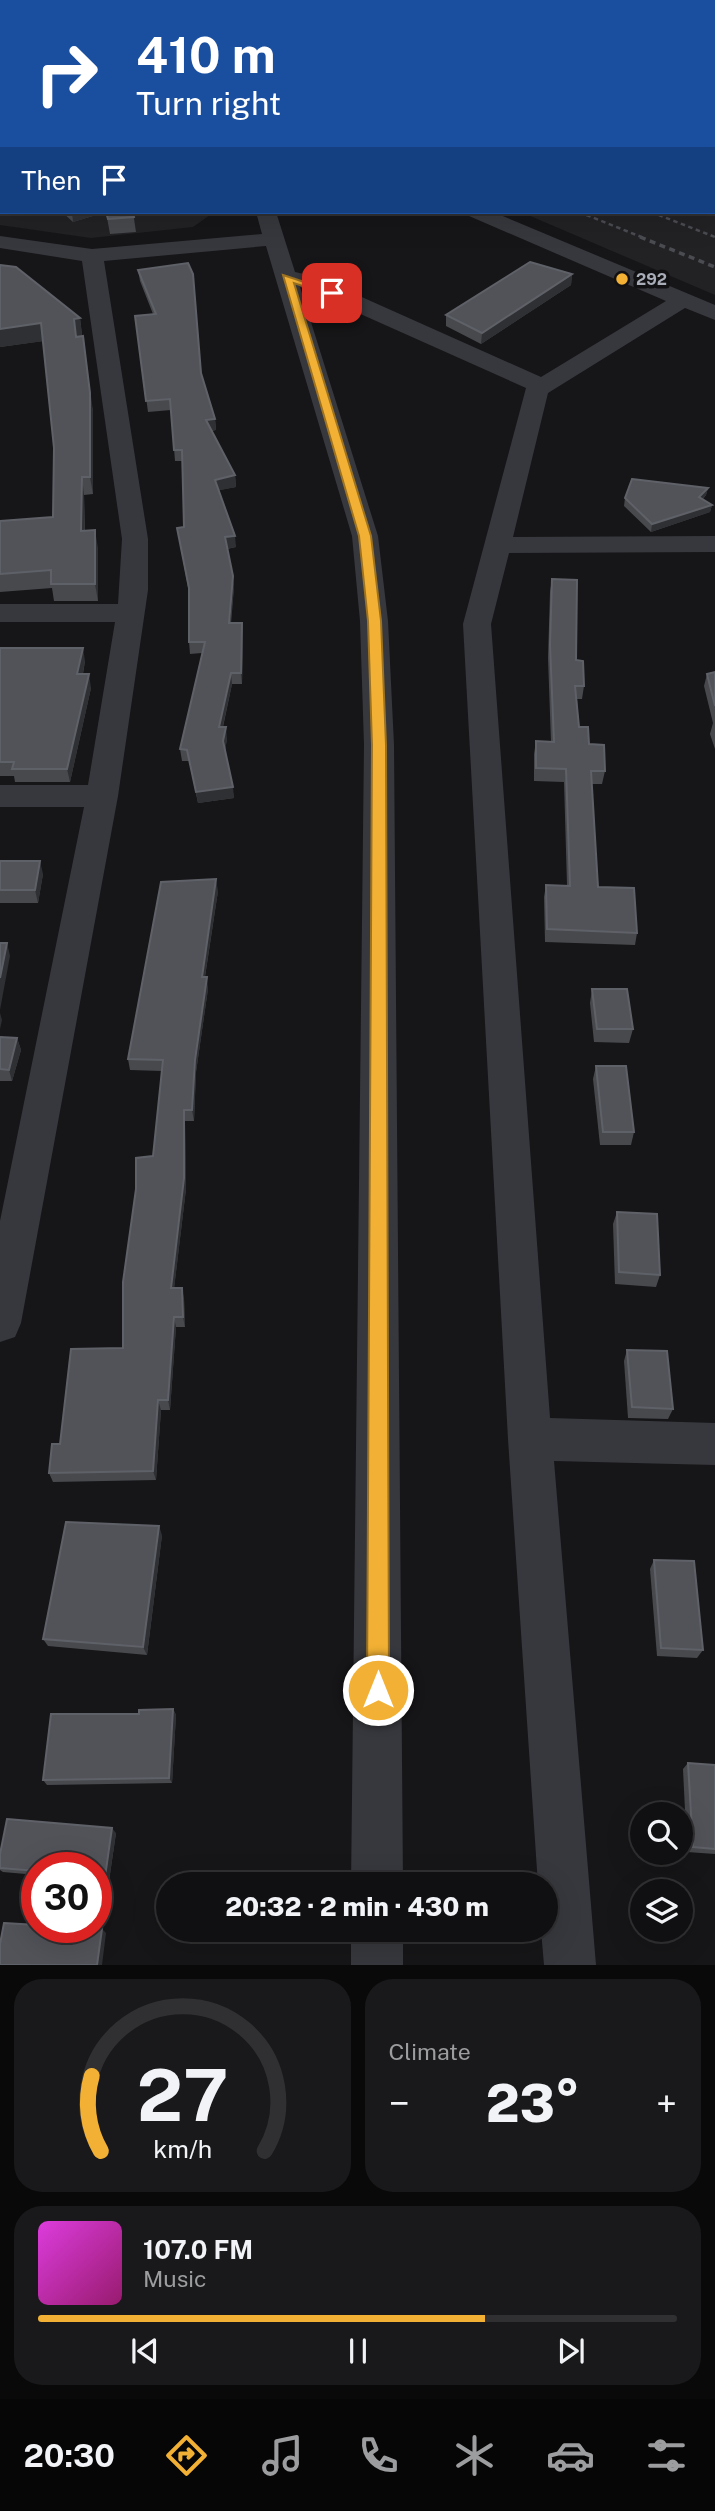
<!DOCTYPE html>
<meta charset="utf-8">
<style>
:root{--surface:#101012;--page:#19191b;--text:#f1f3f6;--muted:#9c9d9f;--line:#303032;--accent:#f2b134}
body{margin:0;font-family:"Public Sans",sans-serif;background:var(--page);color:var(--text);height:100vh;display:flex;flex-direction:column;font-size:26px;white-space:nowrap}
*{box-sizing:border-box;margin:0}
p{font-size:23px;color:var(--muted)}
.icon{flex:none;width:38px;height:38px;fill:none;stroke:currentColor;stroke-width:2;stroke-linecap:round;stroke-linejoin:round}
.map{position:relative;height:1965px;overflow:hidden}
.panel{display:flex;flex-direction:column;gap:14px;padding:14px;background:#09090a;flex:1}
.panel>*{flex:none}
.hud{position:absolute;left:0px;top:0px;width:716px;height:214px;box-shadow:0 7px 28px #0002,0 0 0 2px var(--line);background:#1a4fa0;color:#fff;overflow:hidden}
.controls{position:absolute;left:630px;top:1802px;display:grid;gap:14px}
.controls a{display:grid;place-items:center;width:63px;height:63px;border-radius:50%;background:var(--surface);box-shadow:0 7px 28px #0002,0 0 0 2px var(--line);font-size:35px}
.speed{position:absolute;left:21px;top:1852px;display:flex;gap:14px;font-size:35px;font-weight:700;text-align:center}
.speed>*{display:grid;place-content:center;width:91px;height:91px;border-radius:50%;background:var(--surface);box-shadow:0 7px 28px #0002,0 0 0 2px var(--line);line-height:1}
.speed .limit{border:10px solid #d22;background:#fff;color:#111}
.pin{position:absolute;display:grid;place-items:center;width:60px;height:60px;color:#fff;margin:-30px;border-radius:14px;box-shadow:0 4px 10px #0006}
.me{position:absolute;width:77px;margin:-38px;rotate:0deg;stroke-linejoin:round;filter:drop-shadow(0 0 5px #0008)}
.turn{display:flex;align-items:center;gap:24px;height:147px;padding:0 21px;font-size:32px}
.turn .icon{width:91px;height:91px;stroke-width:2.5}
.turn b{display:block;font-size:49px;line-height:60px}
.then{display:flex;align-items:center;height:66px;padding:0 21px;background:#0003;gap:14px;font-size:26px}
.big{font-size:52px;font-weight:800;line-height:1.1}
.panel .card{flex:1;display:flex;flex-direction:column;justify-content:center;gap:10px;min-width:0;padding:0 24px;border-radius:28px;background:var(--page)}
.panel .dial{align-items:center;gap:0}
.dial svg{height:182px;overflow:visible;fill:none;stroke:var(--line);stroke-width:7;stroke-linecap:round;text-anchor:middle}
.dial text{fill:var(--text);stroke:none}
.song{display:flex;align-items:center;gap:21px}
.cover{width:84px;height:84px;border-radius:10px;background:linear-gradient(135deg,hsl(300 70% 55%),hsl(320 70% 35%))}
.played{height:7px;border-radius:4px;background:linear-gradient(90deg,var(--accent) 70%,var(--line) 70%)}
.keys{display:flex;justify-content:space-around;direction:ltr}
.heat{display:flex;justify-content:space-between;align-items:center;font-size:38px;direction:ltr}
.panel .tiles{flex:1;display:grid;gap:14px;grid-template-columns:1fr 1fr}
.card:last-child{grid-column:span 2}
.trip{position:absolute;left:156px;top:1872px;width:402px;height:70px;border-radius:35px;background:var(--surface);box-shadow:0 7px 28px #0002,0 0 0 2px var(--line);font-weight:800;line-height:70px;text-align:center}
.tab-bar{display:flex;height:112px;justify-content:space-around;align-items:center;background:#060607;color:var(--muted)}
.tab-bar .icon{width:49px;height:49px}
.tab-bar .active{color:var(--accent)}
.tab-bar b{font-size:32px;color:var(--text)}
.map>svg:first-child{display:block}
.built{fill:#222225}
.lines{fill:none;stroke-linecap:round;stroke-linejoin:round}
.minor{fill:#37383d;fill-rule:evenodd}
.rail-far1{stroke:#4a4c52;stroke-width:2.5;stroke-dasharray:4.5 3.5;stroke-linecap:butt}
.rail{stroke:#4a4c52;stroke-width:3.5;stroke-dasharray:6 4.5;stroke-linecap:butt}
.wall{fill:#47494d}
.shaded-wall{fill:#2f3033}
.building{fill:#525359;stroke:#5f6168;stroke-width:2}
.route{fill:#f2b134;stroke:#9d7322;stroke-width:2}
.poi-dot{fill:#f2b134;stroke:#111113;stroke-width:2.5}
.labels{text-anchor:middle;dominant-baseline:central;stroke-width:7;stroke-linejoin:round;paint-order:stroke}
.far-poi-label{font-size:16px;font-weight:bold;fill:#a8adb8;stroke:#111113;text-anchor:start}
</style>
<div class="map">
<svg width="715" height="1965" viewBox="0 0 715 1965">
<rect width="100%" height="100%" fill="#161618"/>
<!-- built -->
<g class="built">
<path d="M26,0H715V295L521,212H714V2Z"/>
<path d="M0,27L2,212H214L193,227L91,238L0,225Z"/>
</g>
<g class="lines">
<!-- minor -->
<g class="minor">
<rect x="0" y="11" width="2" height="11"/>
<path d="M256,212H276L295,272L317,277L541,377L666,301L469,216L466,212H493L715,305V320L685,308L548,393L513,537L715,536V552L509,553L491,624L550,1418L715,1423V1465L554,1461L596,1965H544L541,1930H546V1885H538L508,1439L463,624L526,388L300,287L378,536L388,621L394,745L403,1885H351L364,745L360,621L352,536L266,246L104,261L148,539V590L118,796L21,1323L15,1337L0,1342V1221L84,807H0V785H88L115,622H0V604H118L122,539L82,261L0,248V236L92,249L262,234Z"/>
<rect x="351" y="1930" width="52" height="35"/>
</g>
<!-- rail-far1 -->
<g class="rail-far1">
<path d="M60,0L64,2"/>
<path d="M82,0L86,2"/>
<path d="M115,0L119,2"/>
<path d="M579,212L644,238"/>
<path d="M651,212L715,237"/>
</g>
<!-- rail -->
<path class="rail" d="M640,237L715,267"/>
</g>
<!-- wall -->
<g class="wall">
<path d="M62,212H133L136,232L110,234L106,212L73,222Z"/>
<path d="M0,265L80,318L82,335L76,336L93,411V494L84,495L85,531L98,548V601H54L52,588L0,592V521L53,517L54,448L43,341L0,347Z"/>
<path d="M138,270L201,373L215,419L216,430L211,431L235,475L236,487L219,490L236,547L227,549L234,587L231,623H242L243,635L242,684H232L223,727L227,739L225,749L234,798L198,803L189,761H182L180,749L202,653L190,654L189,642V593L177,528L184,527L182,461H175L171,410L148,412L135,316L153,314L140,281Z"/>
<path d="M572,274L571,285L481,344L446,326V315Z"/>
<path d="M708,488L706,495L703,499L712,505L710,512L651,532L624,506L625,498Z"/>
<path d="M552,579L584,686L582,699H577L579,727L605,771L602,784H592L598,887L637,933L635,945L545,942L544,897L546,885H567L564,782L534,781V754L536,741L551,742L548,658L550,592Z"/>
<path d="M0,648L85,661L83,674L91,688L70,782H15L14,776H0Z"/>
<path d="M715,672V749L710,734L713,723L704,686L707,674Z"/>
<path d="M0,861L43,874L38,903H0Z"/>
<path d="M218,891L205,977L208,989L196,1072L194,1121H185L186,1189L174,1288L184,1298L185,1327H176L170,1410H161L156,1480L53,1482L49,1473L60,1444L123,1348L153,1156L162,1071L130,1070L128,1059Z"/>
<path d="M592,989L633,1029L629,1043L594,1042L590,1003Z"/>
<path d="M0,1037L17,1038L21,1050L12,1081H0Z"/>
<path d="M596,1066L634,1132L631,1145H600L593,1079Z"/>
<path d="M617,1212L660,1275L656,1287L615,1284L613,1224Z"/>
<path d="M627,1350L673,1409L668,1419L628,1418L624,1361Z"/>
<path d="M162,1535L147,1655L48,1646L43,1639Z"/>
<path d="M654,1560L703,1650L697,1658L657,1656L650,1569Z"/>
<path d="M173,1709L176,1715L172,1783L47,1785L43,1780L139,1714Z"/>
<path d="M688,1763L715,1765V1854L687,1852L683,1769Z"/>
<path d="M116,1833L109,1881L96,1880V1867H37V1875L3,1872L0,1870V1854Z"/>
</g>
<!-- shaded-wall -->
<g class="shaded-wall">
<path d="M0,198H2V212H12L0,213Z"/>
<path d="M72,212H106L73,222Z"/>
<path d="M572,274L571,285L481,344L482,333Z"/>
<path d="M80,318L82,335L76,336L74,319Z"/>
<path d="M41,323L44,341L0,347V329Z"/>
<path d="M83,336L93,411V494L90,477Z"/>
<path d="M215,419L216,430L207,431L206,420Z"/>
<path d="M235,475L236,487L216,491L215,480Z"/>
<path d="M82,477L84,495L85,549L81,531Z"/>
<path d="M708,488L706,495L698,504L699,497Z"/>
<path d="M712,505L710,512L651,532L652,524Z"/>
<path d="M95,530L98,548V601L95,584Z"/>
<path d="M235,536L236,547L226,549L225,537Z"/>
<path d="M233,576L234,587L229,635V623Z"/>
<path d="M242,623L243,635L242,684L241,673Z"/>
<path d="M83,648L85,661L80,688L77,674Z"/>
<path d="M231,673L232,684L220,739L219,727Z"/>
<path d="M89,674L91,688L70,782L67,769Z"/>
<path d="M226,727L227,739L225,752L223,741Z"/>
<path d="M233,787L234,798L198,803L196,792Z"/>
<path d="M40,861L43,874L38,903L35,890Z"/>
<path d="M216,879L218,891L203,989L202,977Z"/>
<path d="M7,943L10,956L0,1010V978Z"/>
<path d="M207,977L208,989L196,1072L194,1121L192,1110L195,1060Z"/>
<path d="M0,1013L2,1020L0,1029Z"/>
<path d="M17,1038L21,1050L12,1081L9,1070Z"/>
<path d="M184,1110L185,1121L186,1189L173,1298L171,1288Z"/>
<path d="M182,1288L184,1298L185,1327L183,1317Z"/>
<path d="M174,1317L176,1327L170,1410L168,1400Z"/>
<path d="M158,1400L161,1410L156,1480L153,1471Z"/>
<path d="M159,1526L162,1535L147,1655L143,1647Z"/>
<path d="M173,1709L176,1715L172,1783L169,1778Z"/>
<path d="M112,1828L116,1833L109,1881L105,1877Z"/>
<path d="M102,1929L106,1933L102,1965H97Z"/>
</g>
<!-- building -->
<g class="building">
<rect x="0" y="169" width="2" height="29"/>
<path d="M106,212H133L134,217L108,219Z"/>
<path d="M530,262L572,274L482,333L446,315Z"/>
<path d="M188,263L193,274L201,373L215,419L206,420L235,475L215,480L235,536L225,537L233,576L229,623H242L241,673H231L219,727H226L223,741L233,787L196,792L187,750L180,749L205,642H189V588L177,528L184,527L182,450H174L170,399L146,401L135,316L156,314L138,270Z"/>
<path d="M0,265L16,267L80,318L74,319L76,337L83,336L90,393V477H82L81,531L95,530V584H51V570L0,574V521L53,517L54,448L41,323L0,329Z"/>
<path d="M632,479L708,488L699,497L712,505L652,524L625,498Z"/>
<path d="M552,579L577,580L576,660L583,661L584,686H575L579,727H588L589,744L604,745L605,771H591L598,887L634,888L637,933L547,929L546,885L570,886L566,769L536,768V741L554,742L550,645Z"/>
<path d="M0,648H83L77,674H89L67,769H12L14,762H0Z"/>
<path d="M715,672V706L707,674Z"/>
<path d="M0,861H40L35,890H0Z"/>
<path d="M216,879L202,977H207L195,1060L192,1110H184V1178L171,1288H182L183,1317H174L168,1400H158L153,1471L49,1473L52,1444H60L71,1349L123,1348V1282L136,1189V1158L153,1156L163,1060L128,1059L161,882Z"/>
<path d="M0,943H7L0,978Z"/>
<path d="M592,989H627L633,1029H597Z"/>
<path d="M0,1037L17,1038L9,1070L0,1069Z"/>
<path d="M596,1066H626L634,1132H603Z"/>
<path d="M617,1212L657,1214L660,1275L619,1272Z"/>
<path d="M627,1350L667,1351L673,1409L632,1407Z"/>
<path d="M66,1522L159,1526L143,1647L43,1639Z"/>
<path d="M654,1560L694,1561L703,1650L661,1648Z"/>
<path d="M173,1709L169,1778L43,1780L51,1714H139V1710Z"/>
<path d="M688,1763L715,1765V1849L693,1847Z"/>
<path d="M7,1819L112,1828L105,1877L96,1876V1867H37V1871L0,1868V1854Z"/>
<path d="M4,1923L37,1925V1927H61L102,1929L97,1965H0V1944Z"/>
</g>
<!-- route -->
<path class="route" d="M283,275L338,293L332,296L294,283L371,536L381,621L386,745L389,1690L385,1698L378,1701L370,1698L367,1690L372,745L368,621L359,536Z"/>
<!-- markers -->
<circle class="poi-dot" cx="622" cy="279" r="7"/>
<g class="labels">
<!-- far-poi labels -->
<g class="far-poi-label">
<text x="636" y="279">292</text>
</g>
</g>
</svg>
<div class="controls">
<a><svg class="icon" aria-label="search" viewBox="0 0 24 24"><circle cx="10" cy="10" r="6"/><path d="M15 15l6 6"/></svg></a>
<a><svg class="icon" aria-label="layers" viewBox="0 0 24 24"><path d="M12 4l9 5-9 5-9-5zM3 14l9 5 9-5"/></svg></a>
</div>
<div class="speed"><div class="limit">30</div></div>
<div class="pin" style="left:332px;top:293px;background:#d93025"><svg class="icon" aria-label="arrive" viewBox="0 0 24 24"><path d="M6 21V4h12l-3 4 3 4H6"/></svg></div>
<svg class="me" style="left:378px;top:1690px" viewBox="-20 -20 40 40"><circle r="17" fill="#f2b134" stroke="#fff" stroke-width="3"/><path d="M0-11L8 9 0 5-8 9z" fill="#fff"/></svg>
<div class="trip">20:32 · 2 min · 430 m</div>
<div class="hud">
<div class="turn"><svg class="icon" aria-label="right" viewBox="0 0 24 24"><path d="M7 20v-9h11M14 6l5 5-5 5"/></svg><div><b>410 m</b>Turn right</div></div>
<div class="then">Then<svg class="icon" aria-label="arrive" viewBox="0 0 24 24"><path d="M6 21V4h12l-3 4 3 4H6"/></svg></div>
</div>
</div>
<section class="panel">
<div class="tiles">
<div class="card dial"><svg viewBox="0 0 100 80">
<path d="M14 69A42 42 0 1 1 86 69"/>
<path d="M14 69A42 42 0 0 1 10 36" stroke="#f2b134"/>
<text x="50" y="56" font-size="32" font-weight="700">27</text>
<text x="50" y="72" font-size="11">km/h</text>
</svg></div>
<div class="card"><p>Climate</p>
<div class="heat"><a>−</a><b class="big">23°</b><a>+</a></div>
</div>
<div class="card">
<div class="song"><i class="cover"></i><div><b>107.0 FM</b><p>Music</p></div></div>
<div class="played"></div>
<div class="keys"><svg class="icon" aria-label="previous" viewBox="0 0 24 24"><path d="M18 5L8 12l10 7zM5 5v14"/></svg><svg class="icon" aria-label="pause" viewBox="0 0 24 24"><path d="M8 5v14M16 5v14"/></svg><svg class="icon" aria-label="next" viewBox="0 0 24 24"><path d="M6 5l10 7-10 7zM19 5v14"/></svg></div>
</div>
</div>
</section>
<nav class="tab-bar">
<b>20:30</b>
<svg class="icon active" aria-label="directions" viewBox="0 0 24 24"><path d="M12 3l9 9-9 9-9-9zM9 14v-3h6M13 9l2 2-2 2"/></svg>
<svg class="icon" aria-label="music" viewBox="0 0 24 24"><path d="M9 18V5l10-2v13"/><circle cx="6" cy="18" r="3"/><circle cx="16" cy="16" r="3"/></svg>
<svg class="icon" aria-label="phone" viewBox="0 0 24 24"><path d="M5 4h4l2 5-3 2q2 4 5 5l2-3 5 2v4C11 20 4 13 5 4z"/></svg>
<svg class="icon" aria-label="climate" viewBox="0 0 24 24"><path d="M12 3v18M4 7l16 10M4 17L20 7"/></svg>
<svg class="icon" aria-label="car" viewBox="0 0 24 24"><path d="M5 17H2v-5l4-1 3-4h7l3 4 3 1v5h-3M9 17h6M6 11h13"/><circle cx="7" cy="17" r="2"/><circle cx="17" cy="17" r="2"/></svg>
<svg class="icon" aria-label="filters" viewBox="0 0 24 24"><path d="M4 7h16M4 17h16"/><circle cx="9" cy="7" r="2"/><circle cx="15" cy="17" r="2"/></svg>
</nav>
